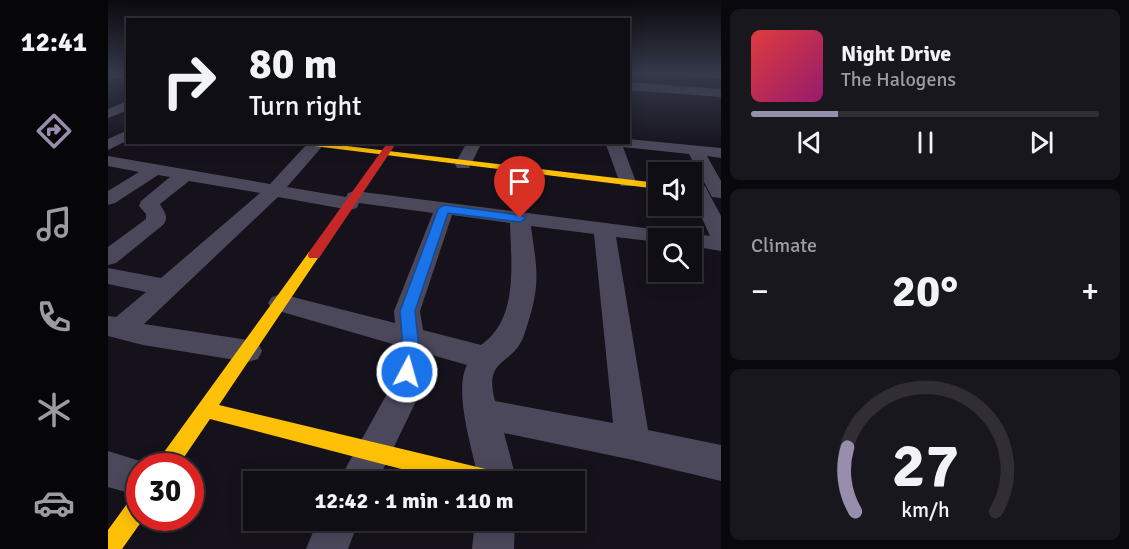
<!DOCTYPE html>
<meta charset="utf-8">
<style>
:root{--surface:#100e15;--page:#19171e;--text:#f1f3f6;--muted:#9c9ca0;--line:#302e34;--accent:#968eac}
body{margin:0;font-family:Signika,sans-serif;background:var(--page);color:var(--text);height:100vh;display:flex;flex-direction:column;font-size:22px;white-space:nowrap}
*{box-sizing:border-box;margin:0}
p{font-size:20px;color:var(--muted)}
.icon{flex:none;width:33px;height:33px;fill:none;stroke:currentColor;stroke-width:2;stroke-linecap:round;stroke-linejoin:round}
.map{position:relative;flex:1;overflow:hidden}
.details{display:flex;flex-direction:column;gap:9px;padding:9px;background:#09080c;width:408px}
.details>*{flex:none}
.top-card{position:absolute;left:18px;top:18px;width:504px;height:126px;border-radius:0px;box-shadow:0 3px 15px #0003,0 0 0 2px var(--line);background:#100e15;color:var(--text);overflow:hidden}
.fabs{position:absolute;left:540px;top:162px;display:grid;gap:12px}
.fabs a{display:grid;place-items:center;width:54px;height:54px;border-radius:0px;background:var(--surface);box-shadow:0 3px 15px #0003,0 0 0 2px var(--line);font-size:30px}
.speed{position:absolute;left:18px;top:453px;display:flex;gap:12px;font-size:30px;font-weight:700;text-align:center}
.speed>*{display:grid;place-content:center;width:78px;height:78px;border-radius:50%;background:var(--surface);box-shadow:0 3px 15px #0003,0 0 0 2px var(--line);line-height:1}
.speed .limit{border:9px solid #d22;background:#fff;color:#111}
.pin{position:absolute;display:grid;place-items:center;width:51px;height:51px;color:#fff;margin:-62px -26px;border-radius:50% 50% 50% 0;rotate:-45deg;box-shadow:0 0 6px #0007}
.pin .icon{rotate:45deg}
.me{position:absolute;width:66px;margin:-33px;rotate:6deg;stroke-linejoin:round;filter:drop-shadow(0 0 4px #0008)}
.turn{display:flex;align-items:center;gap:21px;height:126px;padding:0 24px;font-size:27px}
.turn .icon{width:78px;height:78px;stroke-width:2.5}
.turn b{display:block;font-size:42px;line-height:51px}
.big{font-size:45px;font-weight:700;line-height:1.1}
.details .tile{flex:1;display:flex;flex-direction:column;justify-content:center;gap:9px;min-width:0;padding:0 21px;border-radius:9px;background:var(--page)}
.details .dial{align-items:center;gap:0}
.dial svg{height:156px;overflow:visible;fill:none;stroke:var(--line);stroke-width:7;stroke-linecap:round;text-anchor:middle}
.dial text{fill:var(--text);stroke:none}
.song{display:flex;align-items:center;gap:18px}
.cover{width:72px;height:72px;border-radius:9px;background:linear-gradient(135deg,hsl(0 70% 55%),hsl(320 70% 35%))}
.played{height:6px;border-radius:3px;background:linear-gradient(90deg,var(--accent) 25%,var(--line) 25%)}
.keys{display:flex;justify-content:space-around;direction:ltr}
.heat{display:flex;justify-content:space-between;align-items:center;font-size:33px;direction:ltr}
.trip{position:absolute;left:135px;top:471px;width:342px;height:60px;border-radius:0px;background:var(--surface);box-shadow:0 3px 15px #0003,0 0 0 2px var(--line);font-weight:700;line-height:60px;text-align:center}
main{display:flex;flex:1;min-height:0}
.menu{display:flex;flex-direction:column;width:108px;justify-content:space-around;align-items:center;background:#060608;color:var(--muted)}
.menu .icon{width:42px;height:42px}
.menu .on{color:var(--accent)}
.menu b{font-size:27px;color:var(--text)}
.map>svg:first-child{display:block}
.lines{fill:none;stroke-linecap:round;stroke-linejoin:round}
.street{fill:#4b485b;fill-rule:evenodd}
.slow{fill:#ffc107;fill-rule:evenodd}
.jam{fill:#c62828;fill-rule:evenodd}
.route{fill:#1a73e8;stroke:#114b97;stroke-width:1.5}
</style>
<main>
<nav class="menu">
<b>12:41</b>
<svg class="icon on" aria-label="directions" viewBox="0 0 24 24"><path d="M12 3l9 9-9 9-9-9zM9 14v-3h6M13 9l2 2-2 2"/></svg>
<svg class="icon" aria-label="music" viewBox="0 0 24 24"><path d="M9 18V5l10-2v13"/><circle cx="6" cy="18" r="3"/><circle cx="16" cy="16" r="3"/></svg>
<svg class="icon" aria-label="phone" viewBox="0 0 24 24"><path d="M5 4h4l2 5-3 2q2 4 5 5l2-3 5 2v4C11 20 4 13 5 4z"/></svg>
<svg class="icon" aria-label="climate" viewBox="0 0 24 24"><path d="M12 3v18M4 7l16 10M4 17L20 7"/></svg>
<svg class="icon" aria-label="car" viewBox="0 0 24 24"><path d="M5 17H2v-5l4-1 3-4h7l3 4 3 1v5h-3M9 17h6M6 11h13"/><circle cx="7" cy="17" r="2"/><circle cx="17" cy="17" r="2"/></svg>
</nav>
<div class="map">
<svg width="613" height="549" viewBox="0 0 613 549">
<rect width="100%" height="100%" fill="#15121c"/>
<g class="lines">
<!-- street -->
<g class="street">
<path d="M0,74H20V78L0,79Z"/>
<path d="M578,74H613V79L584,77Z"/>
<path d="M520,82L613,89V97L520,90Z"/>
<path d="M20,101V110L0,118V109Z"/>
<path d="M20,130V140L0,150V139Z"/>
<path d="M520,139L613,148V158L599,156L613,181V198L604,197L581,154L515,147L528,182L525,186H513L497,142H520Z"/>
<path d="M211,142L214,146L212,149L179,187L238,197L240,193L247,191L568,232L577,235L584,233L602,236L584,196V186H597L613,216V251L584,246V238H550V242L508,237L540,430L613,445V481L525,460L396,433L409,482H371C365,451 345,392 359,365L317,353L311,395L269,482H230L280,392L288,345L164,309L160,303L164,297L173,294L287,323L286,311L325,213L251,203L249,208L242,210L170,197L36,324L140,340L150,343L154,351L150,359L140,362L35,345L0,336V316L8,317L38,292L0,284V268L53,278L152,193L81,181L52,204C55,211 62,216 55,225L8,263L0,265V247L38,219V214L31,206L33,201L62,177L50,175L7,203L0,205V191L31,172L0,166V156L162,184L200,143ZM344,215L402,223C403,263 411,319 373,345L315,330L312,311ZM423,226L486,234L505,423L387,401C375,356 405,367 416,335C421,321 427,301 428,286C430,266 425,245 423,226Z"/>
<path d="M359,142H374L361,168H349L347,164Z"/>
<path d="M0,451L45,465L32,466V496L0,487Z"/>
<path d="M210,520H251L240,549H198Z"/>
<path d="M367,520H407L406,549H364Z"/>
</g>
<!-- slow -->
<g class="slow">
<path d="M174,142H205L550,183V189Z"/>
<path d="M206,251L212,255L111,405L386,471L393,475L396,482H343L102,419L70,466H48L51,459L201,252Z"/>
<path d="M32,494V518H36L14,549H0V530L24,497Z"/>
</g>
<!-- jam -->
<path class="jam" d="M280,142H289L211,258H201L200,255L201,252Z"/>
</g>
<!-- sky -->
<linearGradient id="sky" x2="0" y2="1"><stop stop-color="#0c0a0f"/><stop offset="0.49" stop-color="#35394b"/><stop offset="1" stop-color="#35394b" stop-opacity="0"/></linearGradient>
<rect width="613" height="150" fill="url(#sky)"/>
<!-- route -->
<path class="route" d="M336,205L412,215L418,218L412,222L340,213L307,311L311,349L305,377L299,379L293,377L291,372L295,349L292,311L330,209Z"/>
</svg>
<div class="fabs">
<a><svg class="icon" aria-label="sound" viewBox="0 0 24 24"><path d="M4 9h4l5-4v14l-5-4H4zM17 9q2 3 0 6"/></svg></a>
<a><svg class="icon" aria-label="search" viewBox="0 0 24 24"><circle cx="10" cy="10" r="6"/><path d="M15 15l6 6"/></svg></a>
</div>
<div class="speed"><div class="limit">30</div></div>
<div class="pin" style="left:412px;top:218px;background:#d93025"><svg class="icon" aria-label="arrive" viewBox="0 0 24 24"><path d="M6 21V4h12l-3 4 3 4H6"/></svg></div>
<svg class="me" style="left:299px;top:372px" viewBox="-20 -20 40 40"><circle r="17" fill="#1a73e8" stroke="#fff" stroke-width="3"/><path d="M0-11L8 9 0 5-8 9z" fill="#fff"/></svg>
<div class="trip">12:42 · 1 min · 110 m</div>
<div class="top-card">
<div class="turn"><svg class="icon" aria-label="right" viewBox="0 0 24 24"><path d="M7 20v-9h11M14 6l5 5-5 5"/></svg><div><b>80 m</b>Turn right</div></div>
</div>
</div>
<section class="details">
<div class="tile">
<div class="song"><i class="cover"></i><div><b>Night Drive</b><p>The Halogens</p></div></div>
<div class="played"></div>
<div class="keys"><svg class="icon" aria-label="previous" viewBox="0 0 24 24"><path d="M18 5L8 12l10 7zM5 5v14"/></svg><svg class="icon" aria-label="pause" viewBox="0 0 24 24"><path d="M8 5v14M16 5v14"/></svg><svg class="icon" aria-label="next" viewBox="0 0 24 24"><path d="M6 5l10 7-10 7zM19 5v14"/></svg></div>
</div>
<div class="tile"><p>Climate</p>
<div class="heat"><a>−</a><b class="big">20°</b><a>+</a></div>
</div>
<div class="tile dial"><svg viewBox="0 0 100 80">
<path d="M14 69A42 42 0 1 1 86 69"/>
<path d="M14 69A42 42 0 0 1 10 36" stroke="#968eac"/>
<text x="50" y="56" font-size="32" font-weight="700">27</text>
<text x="50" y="72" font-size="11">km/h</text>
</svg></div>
</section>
</main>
